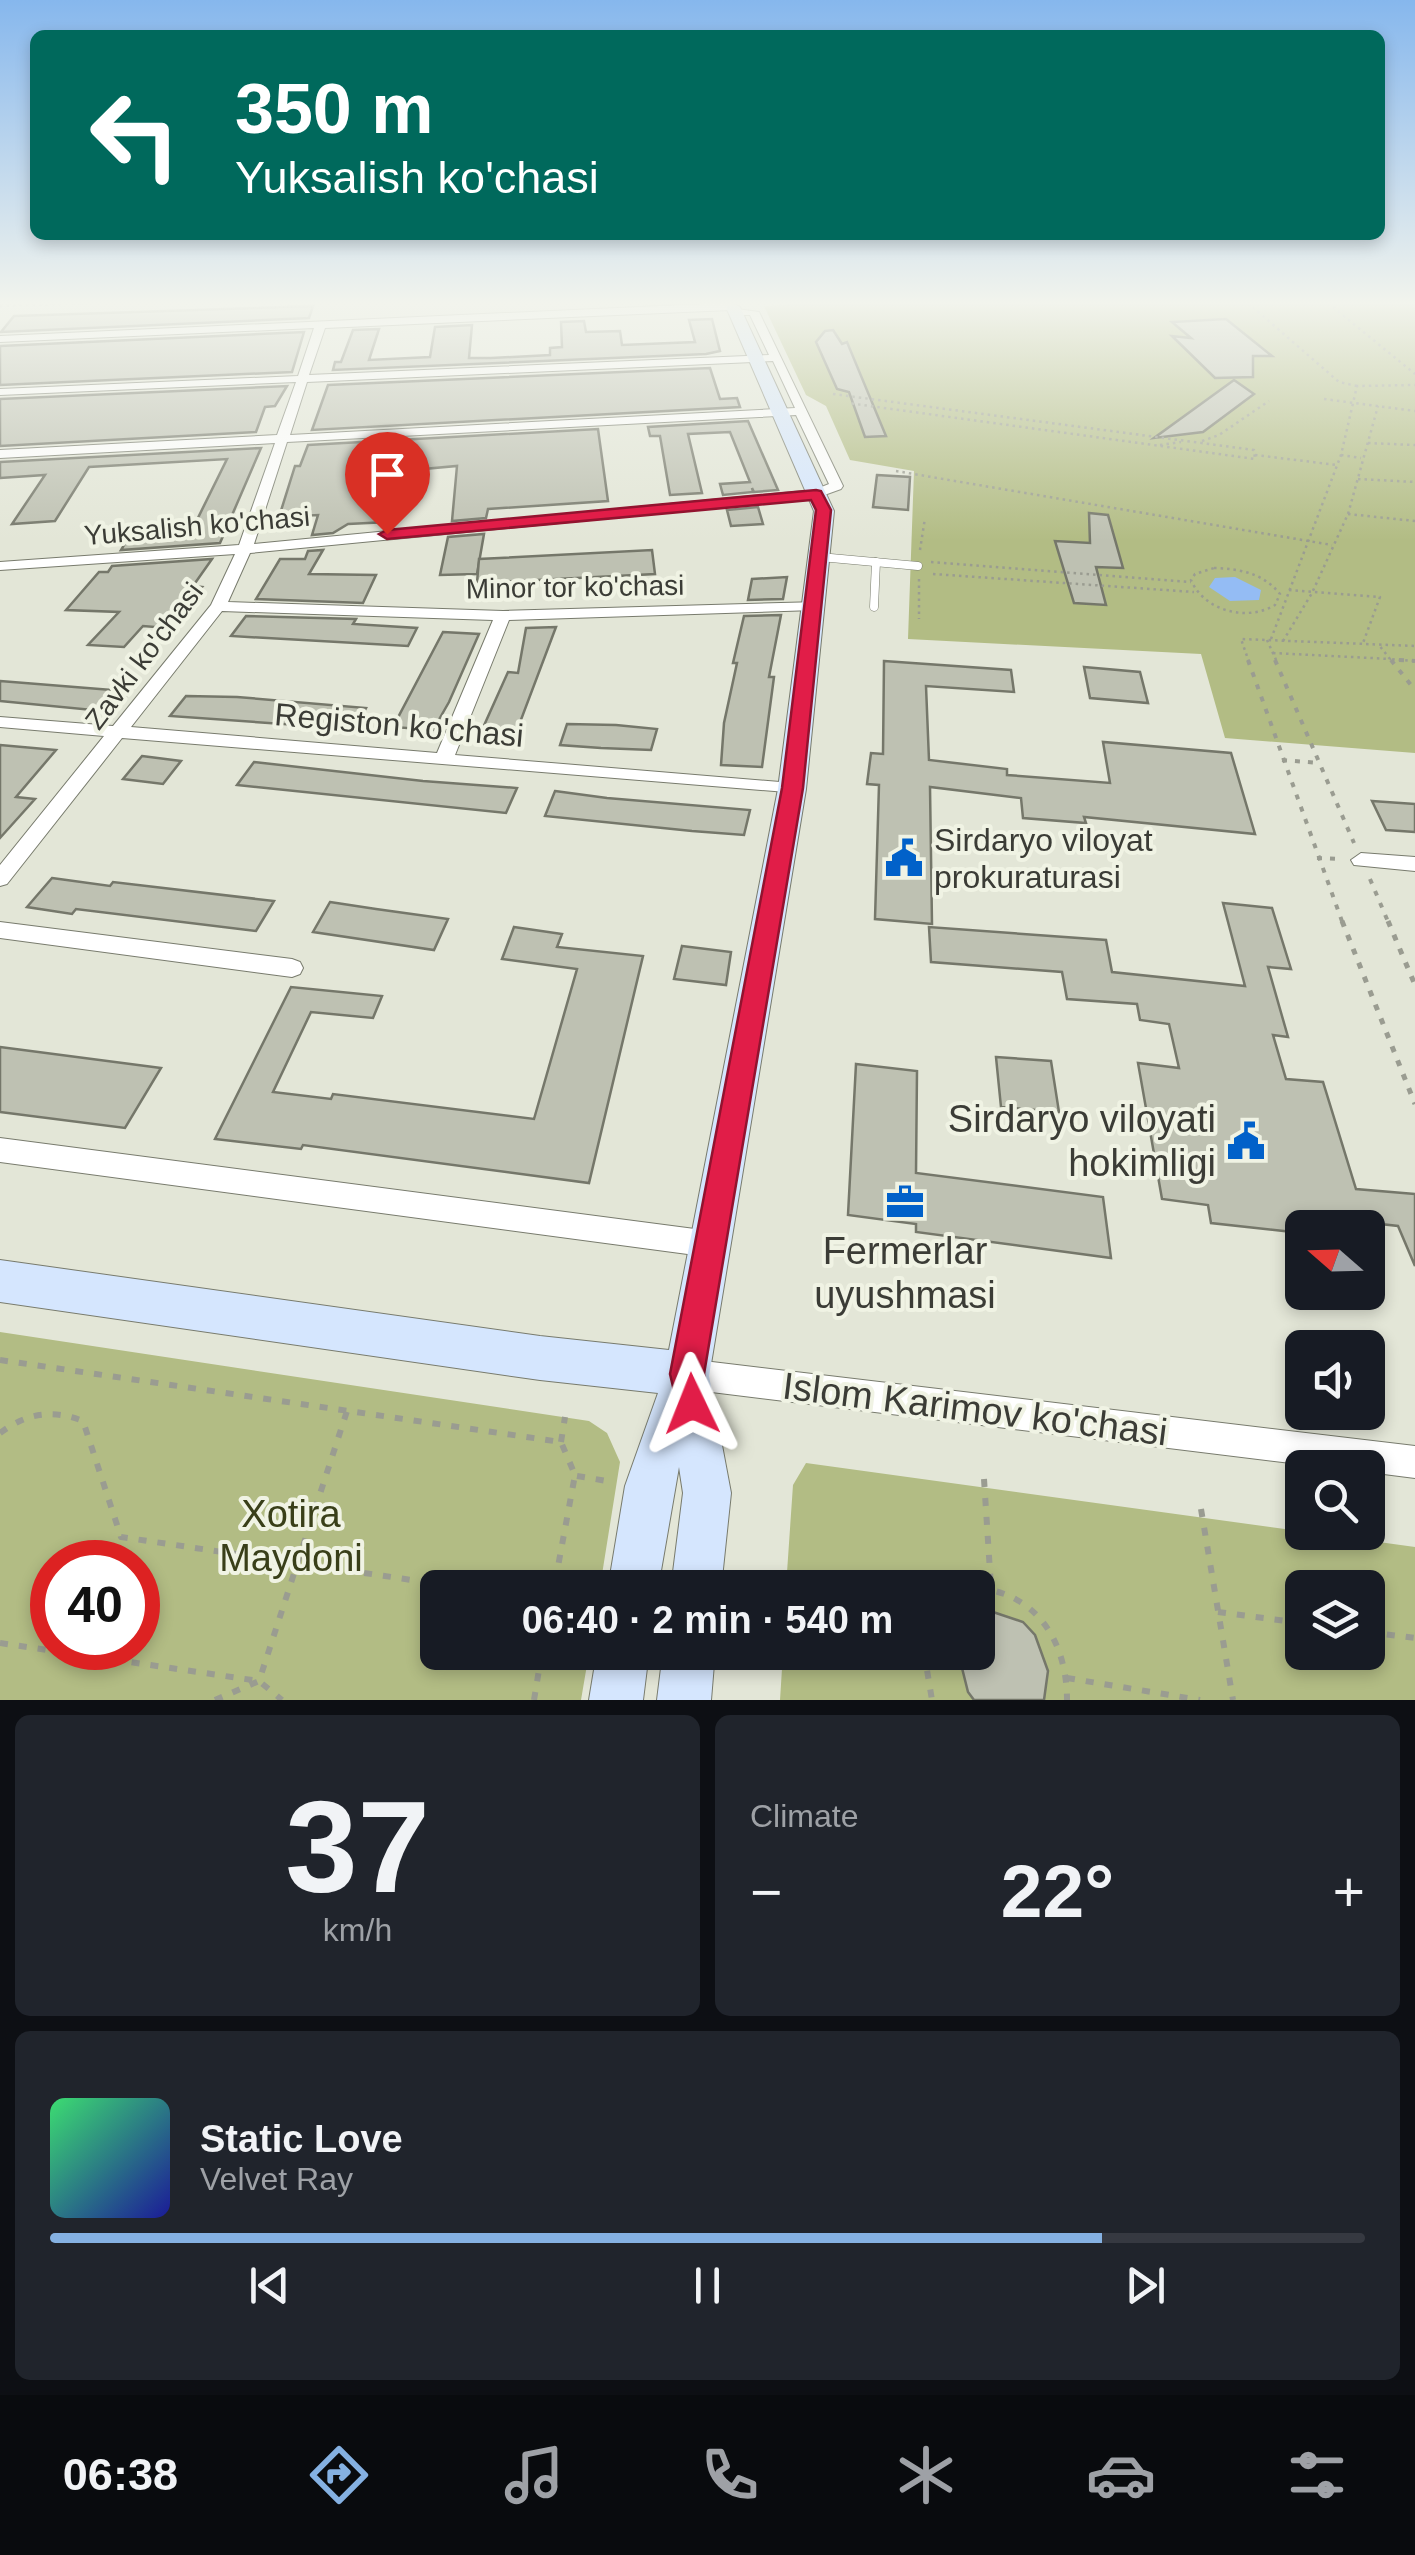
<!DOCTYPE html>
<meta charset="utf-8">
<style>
:root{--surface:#171b24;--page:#20242c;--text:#f1f3f6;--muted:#9ea1a6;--line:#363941;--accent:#85b1e2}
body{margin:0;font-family:Helvetica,sans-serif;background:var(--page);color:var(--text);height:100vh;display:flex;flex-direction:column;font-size:38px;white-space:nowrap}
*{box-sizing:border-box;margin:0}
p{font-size:32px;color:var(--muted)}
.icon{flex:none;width:55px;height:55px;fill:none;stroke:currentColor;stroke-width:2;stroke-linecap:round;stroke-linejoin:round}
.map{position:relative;height:1700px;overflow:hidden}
.drawer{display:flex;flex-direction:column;gap:15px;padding:15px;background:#0d0f14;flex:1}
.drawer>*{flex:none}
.banner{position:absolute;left:30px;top:30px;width:1355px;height:210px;border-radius:15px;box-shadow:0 5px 15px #0003;background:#00695c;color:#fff;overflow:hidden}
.needle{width:65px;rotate:290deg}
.fabs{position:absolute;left:1285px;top:1210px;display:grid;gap:20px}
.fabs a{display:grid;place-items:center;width:100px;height:100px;border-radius:15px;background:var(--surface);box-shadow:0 5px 15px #0003;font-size:50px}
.speed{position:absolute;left:30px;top:1540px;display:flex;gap:20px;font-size:50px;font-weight:700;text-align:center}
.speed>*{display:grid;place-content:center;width:130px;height:130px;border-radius:50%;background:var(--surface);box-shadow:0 5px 15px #0003;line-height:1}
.speed .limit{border:15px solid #d22;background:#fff;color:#111}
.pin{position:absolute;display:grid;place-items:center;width:85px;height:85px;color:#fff;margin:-102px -42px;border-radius:50% 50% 50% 0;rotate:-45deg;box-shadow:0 0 10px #0007}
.pin .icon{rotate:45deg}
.me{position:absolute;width:110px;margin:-55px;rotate:358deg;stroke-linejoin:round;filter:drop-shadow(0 0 8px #0008)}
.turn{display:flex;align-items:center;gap:35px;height:210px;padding:0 40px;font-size:45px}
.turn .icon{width:130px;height:130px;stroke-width:2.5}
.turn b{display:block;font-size:70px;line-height:85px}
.big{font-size:75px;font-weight:700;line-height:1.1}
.drawer .widget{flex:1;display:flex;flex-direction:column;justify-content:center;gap:15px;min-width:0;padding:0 35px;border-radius:15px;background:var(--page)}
.drawer .dial{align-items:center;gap:0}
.dial b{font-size:130px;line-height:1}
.song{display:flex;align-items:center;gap:30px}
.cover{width:120px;height:120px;border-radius:15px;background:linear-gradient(135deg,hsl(140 70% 55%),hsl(240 70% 35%))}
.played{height:10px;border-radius:5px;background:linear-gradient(90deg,var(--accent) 80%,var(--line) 80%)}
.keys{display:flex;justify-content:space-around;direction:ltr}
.heat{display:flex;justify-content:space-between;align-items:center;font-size:55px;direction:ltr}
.drawer .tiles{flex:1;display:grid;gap:15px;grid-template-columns:1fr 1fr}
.widget:last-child{grid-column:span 2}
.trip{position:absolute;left:420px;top:1570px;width:575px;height:100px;border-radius:15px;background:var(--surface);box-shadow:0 5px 15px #0003;font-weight:700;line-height:100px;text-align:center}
.dock{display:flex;height:160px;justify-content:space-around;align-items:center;background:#090b0e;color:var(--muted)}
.dock .icon{width:70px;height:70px}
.dock .selected{color:var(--accent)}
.dock b{font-size:45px;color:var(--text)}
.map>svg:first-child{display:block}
.green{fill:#b2bc84;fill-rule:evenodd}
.water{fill:#94bcf4}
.building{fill:#bec1b2;stroke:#75776a;stroke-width:2.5}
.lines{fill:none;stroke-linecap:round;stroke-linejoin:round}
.lane-casing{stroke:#787b6d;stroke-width:9}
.street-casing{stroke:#787b6d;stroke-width:2}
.secondary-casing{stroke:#787b6d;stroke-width:2}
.path-far3{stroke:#9a9c91;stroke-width:2.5;stroke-dasharray:2.5 4;stroke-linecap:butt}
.path-far2{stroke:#9a9c91;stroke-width:4;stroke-dasharray:5 8;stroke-linecap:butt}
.path-far1{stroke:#9a9c91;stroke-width:5;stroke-dasharray:6 9;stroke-linecap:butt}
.path{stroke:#9a9c91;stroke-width:6;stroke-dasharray:8 11;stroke-linecap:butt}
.lane{stroke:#fff;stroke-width:8}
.street{fill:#fff;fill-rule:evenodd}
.secondary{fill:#d5e6fe;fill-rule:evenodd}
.route{fill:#e11d48;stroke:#92132f;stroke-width:2.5}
.labels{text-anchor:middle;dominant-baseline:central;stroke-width:8;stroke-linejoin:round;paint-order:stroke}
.far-street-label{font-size:28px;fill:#3b3c36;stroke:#f0f3e4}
.street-label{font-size:32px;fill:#3b3c36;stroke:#f0f3e4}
.poi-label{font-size:32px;fill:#3b3c36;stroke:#f0f3e4;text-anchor:start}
.near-poi-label{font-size:38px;fill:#3b3c36;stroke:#f0f3e4;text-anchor:end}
.near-street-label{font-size:38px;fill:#3b3c36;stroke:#f0f3e4}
.near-park-label{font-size:38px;fill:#393f19;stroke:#f0f3e4}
</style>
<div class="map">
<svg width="1415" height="1700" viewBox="0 0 1415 1700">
<rect width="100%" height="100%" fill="#e3e6d7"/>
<!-- green -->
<g class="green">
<path d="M824,303H1415V753L1225,738L1201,654L908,639L914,471L850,460L826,406L806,395L764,306Z"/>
<path d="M0,1332L589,1421L607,1433L620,1462L600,1587L438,1588V1652L589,1653L581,1700H0ZM138,1562V1648H52V1562Z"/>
<path d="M806,1463L1415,1547V1700H780L783,1653L978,1652V1588L786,1587L793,1485ZM1302,1588H1368V1652H1302Z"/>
</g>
<!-- water -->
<path class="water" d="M1235,577L1261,590L1259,600L1230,601L1209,587L1215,578Z"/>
<!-- building -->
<g class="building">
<path d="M313,306L309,318L1,332L14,316Z"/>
<path d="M712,319L720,351L706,354L333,370L335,362H341L353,330L379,329L369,360L430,357L435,327L472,325L469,358H491L550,355V348L562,347L561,322L584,321L586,332L620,331L622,345L695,342L689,320Z"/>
<path d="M1226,319L1272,356H1253V377L1215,378L1172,336L1191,338L1172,322Z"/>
<path d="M833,330L842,344L847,342L886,436L865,437L849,392L837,389L816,342L825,331Z"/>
<path d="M304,332L292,372L0,385V346Z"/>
<path d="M710,368L720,399L737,398L740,407L312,430L328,385Z"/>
<path d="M1234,380L1254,394L1203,432L1154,438Z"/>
<path d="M287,386L275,406L265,407L256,432L0,446V399Z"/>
<path d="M748,421L778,490L754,492L752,488L753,492L723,495L720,484L750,482L730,432L688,434L702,493L670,495L660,436H650L648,427Z"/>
<path d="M598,429L608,501L488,509L486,518L452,521L457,466L402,471L388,522L348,524L333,533L312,535L318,515L279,517L295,466H300L308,445Z"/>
<path d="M261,448L220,543L121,550L130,535L191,532L227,459L89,467L55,521L12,524L45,475L0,478V462Z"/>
<path d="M877,475L910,477L908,510L873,507Z"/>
<path d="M758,507L763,524L731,526L727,510Z"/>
<path d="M1089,513L1108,515L1123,568L1096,567L1106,605L1074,603L1055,541L1090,543Z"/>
<path d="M484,534L477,574L440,575L448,537Z"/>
<path d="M323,550L309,574L376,575L363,603L256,599L280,559H305L308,551Z"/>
<path d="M652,550L655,574L477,583L479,559Z"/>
<path d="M212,559L193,586L202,587L167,628L143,626L124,647L88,645L119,612L66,610L99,572H108L112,566Z"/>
<path d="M787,577L783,599L748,600L752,579Z"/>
<path d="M781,615L769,677H774L762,767L721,765L724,723L737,663H733L744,616Z"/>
<path d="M246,616L356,619L353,624L417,628L408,646L231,636Z"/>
<path d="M556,627L516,733L482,730L508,672L518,673L526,628Z"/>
<path d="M443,632L479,634L449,702L433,730L393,727Z"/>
<path d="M884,661L1011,670L1014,692L926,686L929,760L1007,769V775L1110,783L1103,742L1231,753L1255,834L1084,817L1086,823L1023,818L1021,798L930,787L932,924L875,919L879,785L867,784L871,753L883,754Z"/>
<path d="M1084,667L1140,672L1148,703L1090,698Z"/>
<path d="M0,681L112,690L130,692L113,712L0,701Z"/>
<path d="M186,696L237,697L366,708L355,729L170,716Z"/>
<path d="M567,724L616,725L657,729L651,750L601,748L560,745Z"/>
<path d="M0,745L56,750L16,797L35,799L0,838Z"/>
<path d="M142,756L181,761L163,784L123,779Z"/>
<path d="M254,762L423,781L517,788L506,813L237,785Z"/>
<path d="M555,791L607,798L750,810L744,835L692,831L545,816Z"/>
<path d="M1372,801L1415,804V832L1386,830Z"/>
<path d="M52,878L110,886L113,882L274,901L256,931L76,909L72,914L27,907Z"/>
<path d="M330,902L376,909L448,919L434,950L313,932Z"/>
<path d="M1223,903L1272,908L1291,969L1268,967L1288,1037L1273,1035L1286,1079L1323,1082L1356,1189L1415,1194V1266L1398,1226L1326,1218L1329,1228H1302V1233L1211,1223L1208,1205L1162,1199L1138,1063L1179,1068L1169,1024L1140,1020L1137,1004L1067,999L1062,972L931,962L929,927L1106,940L1112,972L1245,986Z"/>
<path d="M514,927L562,934L557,947L643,956L589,1183L303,1145L301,1149L215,1139L291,987L382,996L373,1018L311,1012L273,1092L331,1099L333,1094L534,1119L577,969L502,959Z"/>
<path d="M682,946L731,952L726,985L674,979Z"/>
<path d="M0,1047L161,1068L125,1128L0,1112Z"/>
<path d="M996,1057L1051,1061L1059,1112L1001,1107Z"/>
<path d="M856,1064L917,1071L916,1173L1103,1197L1111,1258L916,1232V1224L848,1215Z"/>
<path d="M993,1612L1023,1622L1035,1635L1048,1671L1044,1700H974L968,1692L958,1652H978V1616Z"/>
</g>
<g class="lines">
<!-- lane casing -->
<g class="lane-casing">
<g id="lane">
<path d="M820,557L918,566"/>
<path d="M874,607L876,562"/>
</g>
</g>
<!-- street casing -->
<g class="street-casing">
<g id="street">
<path d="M726,303H736L737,309L759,312L843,486L841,489L816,498L250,553L228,602L503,611L819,602L822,605L814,610L509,620L455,755L792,783L801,789L799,793L122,738L7,884L0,886V865L104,736L0,727V717L113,726L211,605L235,554L0,570V562L239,545L275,443L0,458V450L277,435L296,382L0,395V389L298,376L314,328L0,342V336ZM730,310L734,315H750L769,355L309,375L325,328ZM773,361L795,408L290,435L307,382ZM796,415L829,484L814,490L254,544L287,442ZM222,611L493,620L437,753L131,727Z"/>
<path d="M1361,853L1415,857V871L1354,865L1351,860Z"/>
<path d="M0,922L292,959L300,962L303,968L300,974L292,977L0,938Z"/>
<path d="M0,1138L710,1231L720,1235L724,1244L720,1253L710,1257L0,1162Z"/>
<path d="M687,1359L1415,1446V1478L1368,1472V1468H1332L687,1389L676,1385L672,1374L676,1363Z"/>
</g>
</g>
<!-- secondary casing -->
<g class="secondary-casing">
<g id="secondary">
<path d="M733,303L740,307L834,511L806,789L709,1376L731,1493L721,1588H671L683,1493L679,1467L658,1588H608L625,1486L658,1393L540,1380L0,1302V1260L540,1336L669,1350L778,789L814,511L726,307Z"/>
<path d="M597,1652H649L643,1700H589Z"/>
<path d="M663,1652H715L711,1700H657Z"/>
</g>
</g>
<!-- path-far3 -->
<g class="path-far3">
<path d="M1248,303L1339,382L1357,386"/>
<path d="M1328,303L1415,374"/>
<path d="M0,306L88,303"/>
<path d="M833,394L1254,450L1255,459L848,403"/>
<path d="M1324,399L1415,411"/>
<path d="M1202,441L1219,435L1269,401"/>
<path d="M1368,443L1415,445"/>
<path d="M1160,445L1181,442"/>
<path d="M1255,455L1337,465"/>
<path d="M1341,455L1361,458"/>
<path d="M896,471L1332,545"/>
<path d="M1358,479L1415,482"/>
<path d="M1348,514L1415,521"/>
<path d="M920,550L925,518"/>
<path d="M931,562L1191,582"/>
<path d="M1214,568C1240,569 1263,573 1280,594L1275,605C1247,622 1204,611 1191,580L1195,574Z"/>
<path d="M933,574L1194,592"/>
<path d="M919,579V619"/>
<path d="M1289,590L1380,597L1363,643"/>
<path d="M1271,639L1341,455L1357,386L1415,385"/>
<path d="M1267,640L1277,662"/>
<path d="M1283,641L1312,593L1348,514L1378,406"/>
<path d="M1273,653L1390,659L1379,645"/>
<path d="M1249,662L1241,639L1415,646"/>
<path d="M1393,662L1390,659L1415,661"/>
</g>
<!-- path-far2 -->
<g class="path-far2">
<path d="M1248,660L1343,924"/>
<path d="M1275,660L1354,843"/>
<path d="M1391,660L1415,690"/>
<path d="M1399,660L1415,661"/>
<path d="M1282,760L1320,763"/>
<path d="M1317,858L1342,859"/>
<path d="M1370,879L1389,924"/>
</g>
<!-- path-far1 -->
<g class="path-far1">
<path d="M1342,921L1415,1104"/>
<path d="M1388,921L1415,985"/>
</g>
<!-- path -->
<g class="path">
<path d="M0,1360L561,1442L575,1475L554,1588"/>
<path d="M0,1433C27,1413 52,1409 83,1421L121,1537L466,1588"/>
<path d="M561,1442L565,1417"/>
<path d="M577,1476L607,1481"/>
<path d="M984,1479L991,1587"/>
<path d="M1201,1509L1233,1700"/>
<path d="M978,1588C1038,1594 1067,1643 1067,1700"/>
<path d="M1218,1612L1302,1623"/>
<path d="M1368,1632L1415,1638"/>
<path d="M0,1643L259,1681L282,1700"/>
<path d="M924,1652L932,1700"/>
<path d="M1067,1678L1200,1700"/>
<path d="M215,1700L259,1681L347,1411"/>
<path d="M534,1700L542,1652"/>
</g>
<!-- lane -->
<use href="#lane" class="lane"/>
<!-- street -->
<use href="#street" class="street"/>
<!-- secondary -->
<use href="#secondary" class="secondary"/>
</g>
<!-- sky -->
<linearGradient id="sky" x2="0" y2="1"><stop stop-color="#86b7ed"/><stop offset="0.56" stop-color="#f2f4ed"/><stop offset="1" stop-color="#f2f4ed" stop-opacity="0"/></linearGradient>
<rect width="1415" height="541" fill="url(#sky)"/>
<!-- route -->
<path class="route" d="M816,490L821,491L831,510L803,788L704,1374L709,1404L704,1416L692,1421L680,1416L670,1374L782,788L816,510L811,500L387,539L379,534L387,530Z"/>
<!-- icons -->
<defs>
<g id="civic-bare" transform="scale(3)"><path d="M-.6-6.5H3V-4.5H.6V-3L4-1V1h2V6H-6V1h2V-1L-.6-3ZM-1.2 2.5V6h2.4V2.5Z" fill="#0161c9" stroke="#f0f3e4" stroke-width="2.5" paint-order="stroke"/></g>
<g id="office-bare" transform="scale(3)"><path d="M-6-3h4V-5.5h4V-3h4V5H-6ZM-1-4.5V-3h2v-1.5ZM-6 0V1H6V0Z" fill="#0161c9" stroke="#f0f3e4" stroke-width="2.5" paint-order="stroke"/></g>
</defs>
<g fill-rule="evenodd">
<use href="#civic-bare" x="904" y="858"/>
<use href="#civic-bare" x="1246" y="1141"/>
<use href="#office-bare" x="905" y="1202"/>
</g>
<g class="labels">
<!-- far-street labels -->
<g class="far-street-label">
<text transform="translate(197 526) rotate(-5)">Yuksalish ko'chasi</text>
<text transform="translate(575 587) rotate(-1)">Minor tor ko'chasi</text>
<text transform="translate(144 656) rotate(-53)">Zavki ko'chasi</text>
</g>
<!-- street labels -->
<g class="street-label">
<text transform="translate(399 725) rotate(5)">Registon ko'chasi</text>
</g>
<!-- poi labels -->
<g class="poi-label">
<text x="934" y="840">Sirdaryo viloyat<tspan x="934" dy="37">prokuraturasi</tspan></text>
</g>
<!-- near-poi labels -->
<g class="near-poi-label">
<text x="1216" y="1119">Sirdaryo viloyati<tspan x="1216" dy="44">hokimligi</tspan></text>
<text x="905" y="1251" text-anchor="middle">Fermerlar<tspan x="905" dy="44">uyushmasi</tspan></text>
</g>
<!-- near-street labels -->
<g class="near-street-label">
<text transform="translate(975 1409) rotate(7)">Islom Karimov ko'chasi</text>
</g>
<!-- near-park labels -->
<g class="near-park-label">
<text x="291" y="1514">Xotira<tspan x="291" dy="44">Maydoni</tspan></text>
</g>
</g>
</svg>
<div class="fabs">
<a><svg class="needle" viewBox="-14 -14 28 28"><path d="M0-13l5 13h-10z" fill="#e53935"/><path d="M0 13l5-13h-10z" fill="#9ea1a6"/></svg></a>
<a><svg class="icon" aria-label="sound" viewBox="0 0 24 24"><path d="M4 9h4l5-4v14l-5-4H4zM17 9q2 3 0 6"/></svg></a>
<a><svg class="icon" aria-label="search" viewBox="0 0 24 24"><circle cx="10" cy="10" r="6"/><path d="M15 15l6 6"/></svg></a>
<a><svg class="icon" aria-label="layers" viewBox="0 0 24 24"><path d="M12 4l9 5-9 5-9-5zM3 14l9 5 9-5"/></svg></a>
</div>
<div class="speed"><div class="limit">40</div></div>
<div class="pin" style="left:387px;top:534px;background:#d93025"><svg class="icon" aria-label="arrive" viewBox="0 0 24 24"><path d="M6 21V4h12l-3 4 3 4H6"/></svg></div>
<svg class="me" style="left:692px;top:1404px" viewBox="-20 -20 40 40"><path d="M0-17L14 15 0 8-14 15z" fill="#e11d48" stroke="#fff" stroke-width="4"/></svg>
<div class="trip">06:40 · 2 min · 540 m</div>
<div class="banner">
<div class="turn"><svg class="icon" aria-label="left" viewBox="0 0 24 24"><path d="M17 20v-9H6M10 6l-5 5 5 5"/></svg><div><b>350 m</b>Yuksalish ko'chasi</div></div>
</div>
</div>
<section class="drawer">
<div class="tiles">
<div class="widget dial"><b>37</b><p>km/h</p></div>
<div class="widget"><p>Climate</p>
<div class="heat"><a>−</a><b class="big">22°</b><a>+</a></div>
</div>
<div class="widget">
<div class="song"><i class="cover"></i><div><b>Static Love</b><p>Velvet Ray</p></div></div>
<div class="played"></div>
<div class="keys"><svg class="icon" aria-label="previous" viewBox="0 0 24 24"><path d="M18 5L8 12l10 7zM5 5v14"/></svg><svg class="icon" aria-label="pause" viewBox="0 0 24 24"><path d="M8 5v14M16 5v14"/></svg><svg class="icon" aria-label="next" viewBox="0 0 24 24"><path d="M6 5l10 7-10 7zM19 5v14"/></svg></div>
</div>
</div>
</section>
<nav class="dock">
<b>06:38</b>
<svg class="icon selected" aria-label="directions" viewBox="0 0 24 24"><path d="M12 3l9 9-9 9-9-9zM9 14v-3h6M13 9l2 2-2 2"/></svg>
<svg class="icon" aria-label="music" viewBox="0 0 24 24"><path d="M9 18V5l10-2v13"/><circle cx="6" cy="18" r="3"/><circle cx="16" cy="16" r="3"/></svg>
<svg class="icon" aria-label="phone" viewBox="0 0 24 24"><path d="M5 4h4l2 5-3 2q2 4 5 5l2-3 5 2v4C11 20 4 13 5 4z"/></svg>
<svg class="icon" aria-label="climate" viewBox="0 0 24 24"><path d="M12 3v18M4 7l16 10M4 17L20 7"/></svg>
<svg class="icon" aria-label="car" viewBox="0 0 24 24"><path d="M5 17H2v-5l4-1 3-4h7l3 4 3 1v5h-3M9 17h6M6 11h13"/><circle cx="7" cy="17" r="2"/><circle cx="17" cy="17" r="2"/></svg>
<svg class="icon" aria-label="filters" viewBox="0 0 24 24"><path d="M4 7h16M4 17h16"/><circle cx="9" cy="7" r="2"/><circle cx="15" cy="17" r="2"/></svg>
</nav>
